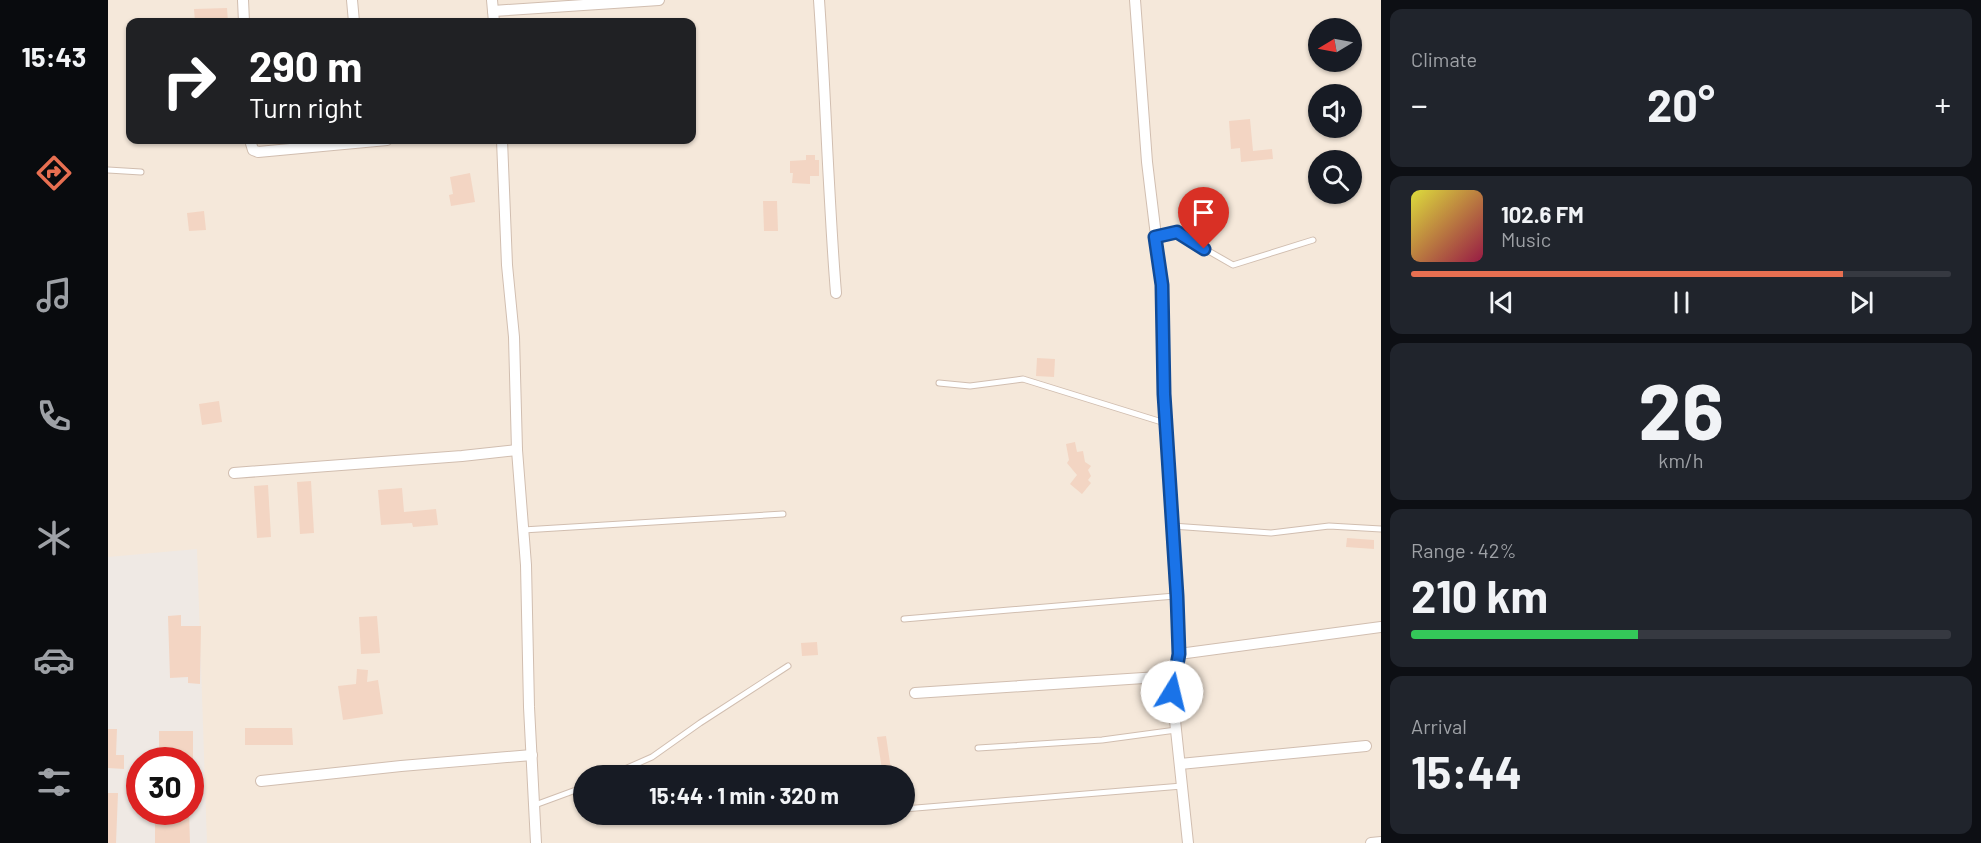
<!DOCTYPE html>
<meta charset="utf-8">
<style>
:root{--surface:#171b24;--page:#20242c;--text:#f1f3f6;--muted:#9ea1a6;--line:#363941;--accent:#e76f51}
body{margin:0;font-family:Barlow,sans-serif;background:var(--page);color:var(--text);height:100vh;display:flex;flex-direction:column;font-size:22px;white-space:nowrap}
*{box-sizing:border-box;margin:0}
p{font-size:20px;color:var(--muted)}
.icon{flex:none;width:33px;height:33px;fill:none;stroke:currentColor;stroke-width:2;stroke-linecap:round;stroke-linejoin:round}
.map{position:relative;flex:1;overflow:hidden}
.sheet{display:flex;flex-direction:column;gap:9px;padding:9px;background:#0d0f14;width:600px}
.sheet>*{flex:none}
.top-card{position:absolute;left:18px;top:18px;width:570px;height:126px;border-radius:12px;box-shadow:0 2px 4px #0004;background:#202124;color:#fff;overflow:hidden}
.needle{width:39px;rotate:260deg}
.fabs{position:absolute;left:1200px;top:18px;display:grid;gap:12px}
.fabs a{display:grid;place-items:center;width:54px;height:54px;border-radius:50%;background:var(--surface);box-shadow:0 2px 4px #0004;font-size:30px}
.speed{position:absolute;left:18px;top:747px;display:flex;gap:12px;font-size:30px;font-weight:700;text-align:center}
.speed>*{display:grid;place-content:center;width:78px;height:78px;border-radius:50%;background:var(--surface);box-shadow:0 2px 4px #0004;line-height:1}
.speed .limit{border:9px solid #d22;background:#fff;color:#111}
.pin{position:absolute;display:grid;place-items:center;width:51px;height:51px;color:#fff;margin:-62px -26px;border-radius:50% 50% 50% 0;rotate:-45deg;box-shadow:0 0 6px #0007}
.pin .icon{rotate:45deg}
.me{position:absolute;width:66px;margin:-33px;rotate:9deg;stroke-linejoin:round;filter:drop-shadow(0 0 4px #0008)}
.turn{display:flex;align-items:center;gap:21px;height:126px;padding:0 24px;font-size:27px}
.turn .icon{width:78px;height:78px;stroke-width:2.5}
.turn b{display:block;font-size:42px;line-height:51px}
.big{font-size:45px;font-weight:700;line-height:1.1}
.sheet .widget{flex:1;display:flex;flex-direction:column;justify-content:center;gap:9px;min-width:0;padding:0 21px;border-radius:12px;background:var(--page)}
.sheet .dial{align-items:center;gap:0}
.dial b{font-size:78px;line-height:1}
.song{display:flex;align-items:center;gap:18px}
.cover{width:72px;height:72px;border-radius:9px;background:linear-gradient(135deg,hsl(60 70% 55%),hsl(340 70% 35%))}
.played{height:6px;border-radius:3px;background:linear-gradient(90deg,var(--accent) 80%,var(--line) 80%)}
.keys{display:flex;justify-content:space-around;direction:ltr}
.heat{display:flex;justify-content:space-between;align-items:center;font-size:33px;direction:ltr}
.charge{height:9px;border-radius:4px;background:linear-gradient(90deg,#34c759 42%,var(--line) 0)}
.trip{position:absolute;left:465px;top:765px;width:342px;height:60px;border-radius:30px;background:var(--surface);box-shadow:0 2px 4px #0004;font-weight:700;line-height:60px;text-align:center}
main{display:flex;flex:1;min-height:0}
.tabs{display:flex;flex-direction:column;width:108px;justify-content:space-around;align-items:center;background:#090b0e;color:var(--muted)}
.tabs .icon{width:42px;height:42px}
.tabs .active{color:var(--accent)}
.tabs b{font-size:27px;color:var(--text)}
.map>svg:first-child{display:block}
.residential{fill:#f5e8da;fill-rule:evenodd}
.industrial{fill:#efe9e4;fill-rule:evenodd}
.building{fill:#f3d5c3}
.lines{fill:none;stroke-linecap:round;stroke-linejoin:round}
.lane-casing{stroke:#d1beb0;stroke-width:7}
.street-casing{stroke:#d1beb0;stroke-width:12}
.lane{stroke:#fff;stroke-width:5}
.street{stroke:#fff;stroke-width:10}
.route-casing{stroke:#114b97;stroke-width:15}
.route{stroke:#1a73e8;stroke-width:10}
</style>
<main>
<nav class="tabs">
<b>15:43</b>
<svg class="icon active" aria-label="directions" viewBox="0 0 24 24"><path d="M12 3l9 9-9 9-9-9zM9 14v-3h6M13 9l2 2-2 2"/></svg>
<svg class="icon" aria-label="music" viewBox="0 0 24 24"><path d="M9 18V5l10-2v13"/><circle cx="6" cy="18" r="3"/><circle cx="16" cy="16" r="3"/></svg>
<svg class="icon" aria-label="phone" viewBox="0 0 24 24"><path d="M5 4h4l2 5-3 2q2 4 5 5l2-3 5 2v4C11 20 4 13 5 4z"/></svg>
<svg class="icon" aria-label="climate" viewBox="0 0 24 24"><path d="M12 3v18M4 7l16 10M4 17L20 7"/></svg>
<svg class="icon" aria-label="car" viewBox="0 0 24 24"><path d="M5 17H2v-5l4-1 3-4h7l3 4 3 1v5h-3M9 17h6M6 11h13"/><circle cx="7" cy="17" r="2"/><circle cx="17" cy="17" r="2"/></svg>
<svg class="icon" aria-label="filters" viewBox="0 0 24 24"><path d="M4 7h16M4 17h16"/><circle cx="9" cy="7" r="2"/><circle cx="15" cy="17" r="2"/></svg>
</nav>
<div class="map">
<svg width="1273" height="843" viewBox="0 0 1273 843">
<rect width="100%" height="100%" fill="#fdf6ec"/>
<!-- residential -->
<path class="residential" d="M0,0H1273V843H0ZM22,22H584V140H22ZM1210,28H1244V62H1210ZM1210,94H1244V128H1210ZM1210,160H1244V194H1210ZM32,760H82V812H32ZM476,776H796V814H476Z"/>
<!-- industrial -->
<path class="industrial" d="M89,549L99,843H0V557ZM32,760H82V812H32Z"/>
<!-- building -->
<g class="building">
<path d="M119,8L120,22H87L86,9Z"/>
<path d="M1142,119L1145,151L1164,149L1165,159L1133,162L1132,148L1123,149L1121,121Z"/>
<path d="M698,155H707V160H711V176H702V184L684,183L685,173H682V161L698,160Z"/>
<path d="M362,173L367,202L343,206L341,195L345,194L342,177Z"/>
<path d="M655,201H669L670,231H656Z"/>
<path d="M96,211L98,230L81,231L79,213Z"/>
<path d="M929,358L947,359L946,377L928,376Z"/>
<path d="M111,401L114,422L94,425L91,404Z"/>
<path d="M967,442L969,452L975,451L977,462L983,466L980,470L983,476L980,480L983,483L974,494L962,484L969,475L959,463L961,460L958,444Z"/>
<path d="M203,481L206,533L192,534L189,482Z"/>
<path d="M160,485L163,537L149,538L146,486Z"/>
<path d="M294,488L296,512L328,509L330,525L305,527L304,523L273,525L270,490Z"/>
<path d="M1239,538L1266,540V549L1238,547Z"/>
<path d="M73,615V626H93L92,684L80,683V677L62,678L60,616Z"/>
<path d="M269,616L272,653L253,654L251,617Z"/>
<path d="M709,642L710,655L694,656L693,643Z"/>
<path d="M249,669L260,670L259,682L270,680L275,714L235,720L230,686L248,684Z"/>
<path d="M137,728H184L185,745H137Z"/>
<path d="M0,729H9L8,755H16V769L0,768Z"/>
<rect x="51" y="731" width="34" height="29"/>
<path d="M778,736L784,776H775L769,737Z"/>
<path d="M0,793H10L8,843H0Z"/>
<path d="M47,812H81L82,843H47Z"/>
</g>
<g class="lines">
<!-- lane casing -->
<g class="lane-casing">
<g id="lane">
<path d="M0,170L33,172"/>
<path d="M1049,237L1069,233L1125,265L1205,240"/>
<path d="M831,383L862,386L915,379L1057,423"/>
<path d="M1064,526L1163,533L1221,526L1273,529"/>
<path d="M415,530L675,514"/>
<path d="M796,619L1067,596"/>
<path d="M870,748L994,740L1068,730"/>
<path d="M501,776L544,757L592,723L680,666"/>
<path d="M427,805L476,787"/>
<path d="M796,809L1074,786"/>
</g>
</g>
<!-- street casing -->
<g class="street-casing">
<g id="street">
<path d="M135,0L136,22"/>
<path d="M244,0L246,22"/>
<path d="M384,0L386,22"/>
<path d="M711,0C718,98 720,195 728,293"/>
<path d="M1027,0L1039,162L1054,285L1056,394L1071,654L1066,676L1064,692L1080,843"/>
<path d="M385,11L551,0"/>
<path d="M142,140L145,150L150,152L279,140"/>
<path d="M394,140L399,265L406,337L409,450L418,565L421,707L428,843"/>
<path d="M126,473L354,456L409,450"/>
<path d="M1071,654L1273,627"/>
<path d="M807,693L1066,676"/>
<path d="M1072,764L1258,746"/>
<path d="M153,781L293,766L424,755"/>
<path d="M1263,843L1273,842"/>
</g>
</g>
<!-- lane -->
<use href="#lane" class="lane"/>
<!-- street -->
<use href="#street" class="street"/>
</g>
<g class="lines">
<!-- route casing -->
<g class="route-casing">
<path id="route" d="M1064,692L1071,654L1069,596L1056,394L1054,285L1047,237L1069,232L1096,249"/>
</g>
<!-- route -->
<use href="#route" class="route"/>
</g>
</svg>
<div class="fabs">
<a><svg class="needle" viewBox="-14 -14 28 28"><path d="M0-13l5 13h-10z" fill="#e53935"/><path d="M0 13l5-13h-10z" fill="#9ea1a6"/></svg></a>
<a><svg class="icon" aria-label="sound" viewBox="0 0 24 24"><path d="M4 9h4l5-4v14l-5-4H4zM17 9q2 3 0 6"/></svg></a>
<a><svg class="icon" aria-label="search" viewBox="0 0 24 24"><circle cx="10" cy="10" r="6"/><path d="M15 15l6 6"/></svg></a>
</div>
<div class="speed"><div class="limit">30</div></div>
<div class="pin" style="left:1096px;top:249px;background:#d93025"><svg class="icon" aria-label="arrive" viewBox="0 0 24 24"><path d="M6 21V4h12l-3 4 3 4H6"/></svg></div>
<svg class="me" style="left:1064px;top:692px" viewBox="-20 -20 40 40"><circle r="19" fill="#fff"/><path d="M0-13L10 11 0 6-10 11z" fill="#1a73e8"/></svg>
<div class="trip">15:44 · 1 min · 320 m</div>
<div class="top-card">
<div class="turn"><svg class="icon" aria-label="right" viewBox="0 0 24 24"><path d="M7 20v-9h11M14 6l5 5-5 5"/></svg><div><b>290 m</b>Turn right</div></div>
</div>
</div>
<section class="sheet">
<div class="widget"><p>Climate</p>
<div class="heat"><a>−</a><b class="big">20°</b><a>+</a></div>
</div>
<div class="widget">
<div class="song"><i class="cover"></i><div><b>102.6 FM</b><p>Music</p></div></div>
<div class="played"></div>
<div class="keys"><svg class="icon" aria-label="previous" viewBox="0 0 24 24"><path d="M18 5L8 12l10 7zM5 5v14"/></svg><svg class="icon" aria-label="pause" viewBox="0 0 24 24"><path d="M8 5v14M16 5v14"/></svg><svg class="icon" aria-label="next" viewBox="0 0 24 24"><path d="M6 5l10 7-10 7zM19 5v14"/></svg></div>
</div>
<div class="widget dial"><b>26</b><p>km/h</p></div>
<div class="widget"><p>Range · 42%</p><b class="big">210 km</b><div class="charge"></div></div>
<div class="widget"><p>Arrival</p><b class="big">15:44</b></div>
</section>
</main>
